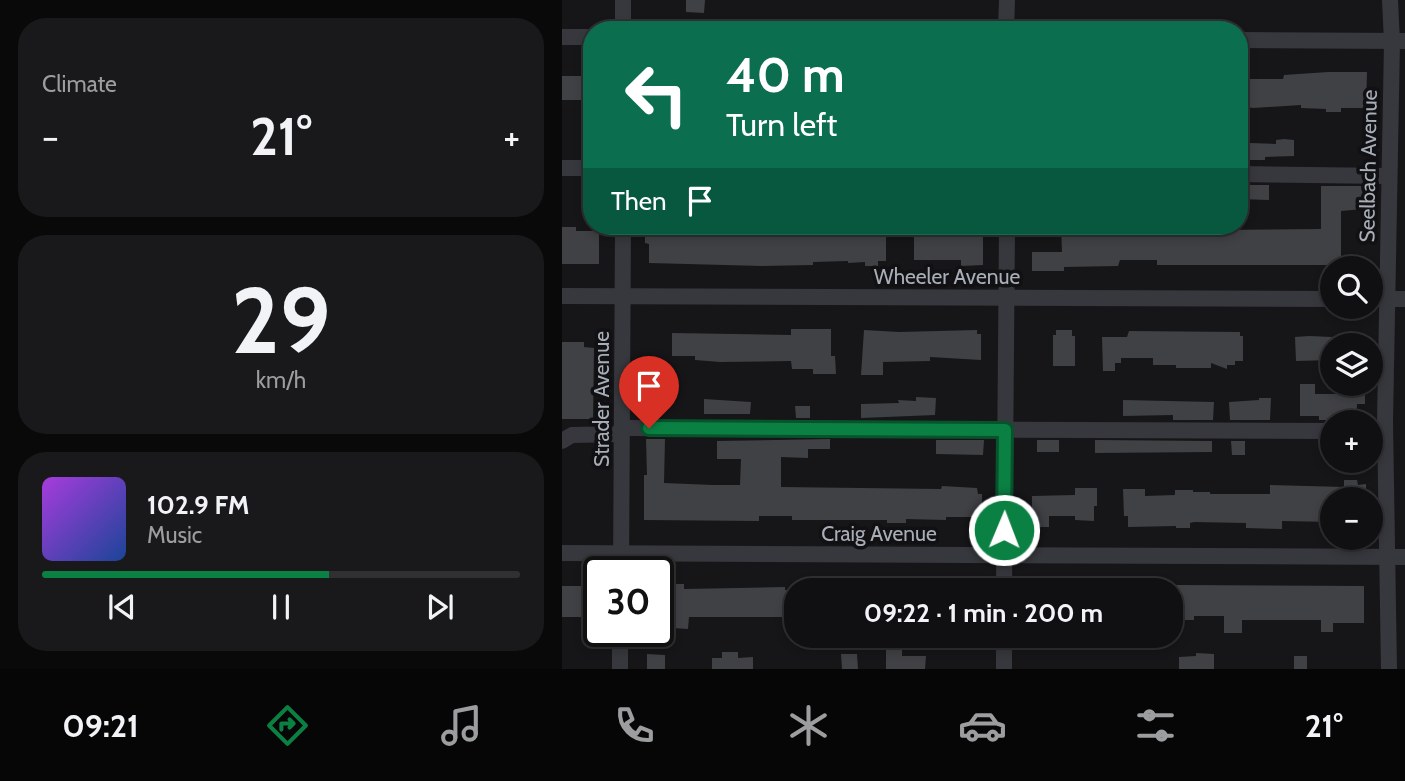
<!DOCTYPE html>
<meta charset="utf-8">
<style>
:root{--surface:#101012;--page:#19191b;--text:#f1f3f6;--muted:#9c9d9f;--line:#303032;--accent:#0b8043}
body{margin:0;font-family:Cabin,sans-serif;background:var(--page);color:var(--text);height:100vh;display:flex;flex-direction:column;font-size:26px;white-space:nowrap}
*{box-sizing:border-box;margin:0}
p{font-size:23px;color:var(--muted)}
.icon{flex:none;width:38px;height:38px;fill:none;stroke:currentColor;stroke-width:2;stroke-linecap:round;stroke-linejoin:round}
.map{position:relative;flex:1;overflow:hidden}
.side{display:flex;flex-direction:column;gap:18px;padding:18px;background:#09090a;width:562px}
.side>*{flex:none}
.top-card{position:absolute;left:21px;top:21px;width:665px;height:214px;border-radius:28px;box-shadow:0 4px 10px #0003,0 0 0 2px var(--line);background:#0b6e4f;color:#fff;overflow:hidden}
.buttons{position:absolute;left:758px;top:256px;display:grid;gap:14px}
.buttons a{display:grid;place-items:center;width:63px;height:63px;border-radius:50%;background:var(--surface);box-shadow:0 4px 10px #0003,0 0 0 2px var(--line);font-size:35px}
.speed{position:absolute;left:21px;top:556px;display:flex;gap:14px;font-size:35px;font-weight:700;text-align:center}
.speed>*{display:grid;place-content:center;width:91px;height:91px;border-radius:50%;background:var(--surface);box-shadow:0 4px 10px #0003,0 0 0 2px var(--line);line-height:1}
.speed .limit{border:4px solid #111;border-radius:10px;background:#fff;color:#111}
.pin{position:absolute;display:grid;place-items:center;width:60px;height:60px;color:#fff;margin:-72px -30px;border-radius:50% 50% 50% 0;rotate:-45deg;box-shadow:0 0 7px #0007}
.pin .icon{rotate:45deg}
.me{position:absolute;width:77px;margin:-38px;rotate:1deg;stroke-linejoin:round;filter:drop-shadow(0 0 5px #0008)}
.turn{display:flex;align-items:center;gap:24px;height:147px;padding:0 28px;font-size:32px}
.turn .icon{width:91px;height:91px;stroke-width:2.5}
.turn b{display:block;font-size:49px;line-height:60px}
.then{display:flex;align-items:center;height:66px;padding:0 28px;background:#0003;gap:14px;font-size:26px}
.big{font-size:52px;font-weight:800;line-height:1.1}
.side .card{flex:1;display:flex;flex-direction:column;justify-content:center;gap:10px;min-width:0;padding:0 24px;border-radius:28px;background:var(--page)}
.side .dial{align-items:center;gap:0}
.dial b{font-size:91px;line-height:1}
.song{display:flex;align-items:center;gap:21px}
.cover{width:84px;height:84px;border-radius:10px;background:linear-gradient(135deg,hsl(280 70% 55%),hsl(220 70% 35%))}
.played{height:7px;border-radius:4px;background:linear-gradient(90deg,var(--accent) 60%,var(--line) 60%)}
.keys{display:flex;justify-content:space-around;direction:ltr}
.heat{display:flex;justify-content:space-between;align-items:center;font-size:38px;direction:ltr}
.trip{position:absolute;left:222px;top:578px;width:399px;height:70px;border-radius:28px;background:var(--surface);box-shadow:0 4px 10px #0003,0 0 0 2px var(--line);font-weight:800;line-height:70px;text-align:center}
.tabs{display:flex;height:112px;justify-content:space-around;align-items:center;background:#060607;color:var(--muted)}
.tabs .icon{width:49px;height:49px}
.tabs .current{color:var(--accent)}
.tabs b{font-size:32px;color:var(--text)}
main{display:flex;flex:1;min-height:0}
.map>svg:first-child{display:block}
.building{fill:#404145}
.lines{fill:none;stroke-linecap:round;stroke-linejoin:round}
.minor{stroke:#37383d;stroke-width:16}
.route-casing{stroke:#07532c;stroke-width:18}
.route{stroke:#0b8043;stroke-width:12}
.labels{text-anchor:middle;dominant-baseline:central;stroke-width:7;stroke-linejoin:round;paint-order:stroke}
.street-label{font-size:21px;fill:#a8adb8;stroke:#111113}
</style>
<main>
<section class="side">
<div class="card"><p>Climate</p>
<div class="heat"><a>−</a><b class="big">21°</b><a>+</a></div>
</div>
<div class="card dial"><b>29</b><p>km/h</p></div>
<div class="card">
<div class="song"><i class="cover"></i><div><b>102.9 FM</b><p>Music</p></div></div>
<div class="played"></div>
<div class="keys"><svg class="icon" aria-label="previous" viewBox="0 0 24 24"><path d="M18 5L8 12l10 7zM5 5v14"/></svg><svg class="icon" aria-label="pause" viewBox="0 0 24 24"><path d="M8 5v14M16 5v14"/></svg><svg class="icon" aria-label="next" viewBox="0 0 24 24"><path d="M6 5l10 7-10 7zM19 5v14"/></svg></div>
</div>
</section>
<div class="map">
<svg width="844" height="669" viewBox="0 0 844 669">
<rect width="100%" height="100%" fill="#161618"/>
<!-- building -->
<g class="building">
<path d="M124,0H143L142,13L124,12Z"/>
<path d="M766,72H805L804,108H779V112H764V109L739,108V105L691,108L686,107V103H677V79H721L722,75Z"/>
<rect x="0" y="76" width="30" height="24"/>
<path d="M722,139L732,140V156L703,157V160H687V143L714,144V140Z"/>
<path d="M677,185H707V200L677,199Z"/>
<path d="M759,186H801V209L779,211V265H595V260H558L556,266L502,267V271H470V252H500L499,226H512V233H547V227L590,228V226H608V228L651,226V230L759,229Z"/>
<path d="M137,226H178V232L232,231V227H275V233L324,232V261H316V266H303V262L286,263V261L251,262V265L200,266L87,263V244L83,243V229L134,230L137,229Z"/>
<path d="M352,226H374V230H397V232L421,231V265L399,266V260H352Z"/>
<path d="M0,227H14V231H37V264H0Z"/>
<path d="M229,329H269V356H273L274,374H251V369H230L229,361L158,362L133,360V356H110V333L229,335Z"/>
<path d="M302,330L337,332L415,330V334H419V360L368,357V361L321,362V375H299Z"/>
<path d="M494,330H510V336H513V366H491V335H494Z"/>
<path d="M567,331L678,332V336H681V361H673V365H665V369L649,363V368H614V365H591V358H559V363H553V371H541L540,337H565Z"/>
<path d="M747,336L770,337V360L734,361L733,337Z"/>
<path d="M0,342H22V347L32,348L31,419H0Z"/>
<path d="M783,383H803V404H795L794,420H757V416H738V384H753V394H783Z"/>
<path d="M354,397L374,398L373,415L299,418V404L337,403L336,400L354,401Z"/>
<path d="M697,398H709L708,420H668L667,402L697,400Z"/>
<path d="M142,399L189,402L188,414H142Z"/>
<path d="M561,400L652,402L651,420H611V415L561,416Z"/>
<path d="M233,406H248V418H234Z"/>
<path d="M84,439H103L102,483L151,485H178L179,459H155V441L268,439V449H246V458L219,457V487L379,489L380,486L415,488L416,494H420V517H384V520L344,519V523H325V520H230V516H197V521L82,520V475H85Z"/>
<path d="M374,440H422L421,455L374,454Z"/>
<rect x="475" y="440" width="22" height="12"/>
<path d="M533,440L650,441V452L533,453Z"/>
<path d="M669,441H683V455H670Z"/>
<path d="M782,480H795L796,485L804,484V499H770V522L720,521V529L684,528V523L632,522L628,523V528H614V526L566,527V516H562L561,489H583V496L613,495V490H631V492H648V494H708V485L782,487Z"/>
<path d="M513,488H535V506H532V521L513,520V516H487V527H475V524H470V496L513,495Z"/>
<path d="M24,568H37V625H23V617H0V586H24Z"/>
<path d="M110,584H122V589L223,587V590H234V613H223V617H127L126,629L96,627V592L110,593Z"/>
<path d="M614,585L802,586V623H771V632H759V620H680V633H662V616H632V620H612Z"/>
<path d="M324,649H340V656H364L363,669H324Z"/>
<path d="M160,652H176V658L191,657V669H150V658H160Z"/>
<path d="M634,653L652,654V669H617V657L634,656Z"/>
<path d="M85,654L103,655V669H85Z"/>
<path d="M279,654H295L296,669H280Z"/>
<rect x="732" y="656" width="13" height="13"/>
</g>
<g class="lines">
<!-- minor -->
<g class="minor">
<path d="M61,30V0"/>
<path d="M444,30L445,0"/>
<path d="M0,37H30"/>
<path d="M677,40L844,41"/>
<path d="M0,168H30"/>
<path d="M677,174L827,176"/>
<path d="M0,296L770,299"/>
<path d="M808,299H844"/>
<path d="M60,428L770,431"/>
<path d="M0,441L10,435L59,434"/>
<path d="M0,553L844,557"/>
<path d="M59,572L61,226"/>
<path d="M442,590L445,226"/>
<path d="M58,669V632"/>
<path d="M442,669V635"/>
<path d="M827,669L823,422L830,42L828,0"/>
</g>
</g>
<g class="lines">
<!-- route casing -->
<g class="route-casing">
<path id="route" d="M87,428L443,430L442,530"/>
</g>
<!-- route -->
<use href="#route" class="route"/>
</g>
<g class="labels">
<!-- street labels -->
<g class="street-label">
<text transform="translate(806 166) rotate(-89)">Seelbach Avenue</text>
<text x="385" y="276">Wheeler Avenue</text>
<text transform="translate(39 399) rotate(-90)">Strader Avenue</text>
<text x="317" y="533">Craig Avenue</text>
</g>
</g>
</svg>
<div class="buttons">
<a><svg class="icon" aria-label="search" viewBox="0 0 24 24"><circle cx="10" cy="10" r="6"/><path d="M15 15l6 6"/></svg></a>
<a><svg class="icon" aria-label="layers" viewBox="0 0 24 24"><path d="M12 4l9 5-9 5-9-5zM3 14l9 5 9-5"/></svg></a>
<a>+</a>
<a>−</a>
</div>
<div class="speed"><div class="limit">30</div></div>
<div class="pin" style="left:87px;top:428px;background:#d93025"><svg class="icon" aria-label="arrive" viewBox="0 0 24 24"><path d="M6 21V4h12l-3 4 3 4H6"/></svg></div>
<svg class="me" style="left:442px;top:530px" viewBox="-20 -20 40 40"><circle r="17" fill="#0b8043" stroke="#fff" stroke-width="3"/><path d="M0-11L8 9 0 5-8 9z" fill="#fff"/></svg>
<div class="trip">09:22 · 1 min · 200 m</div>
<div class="top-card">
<div class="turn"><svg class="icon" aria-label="left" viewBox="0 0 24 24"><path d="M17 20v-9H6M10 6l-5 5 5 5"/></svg><div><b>40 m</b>Turn left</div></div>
<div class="then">Then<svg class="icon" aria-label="arrive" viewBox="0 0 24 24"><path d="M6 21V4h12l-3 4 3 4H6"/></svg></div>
</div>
</div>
</main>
<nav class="tabs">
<b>09:21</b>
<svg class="icon current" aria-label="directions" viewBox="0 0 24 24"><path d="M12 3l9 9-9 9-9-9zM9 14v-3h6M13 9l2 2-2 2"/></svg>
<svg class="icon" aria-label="music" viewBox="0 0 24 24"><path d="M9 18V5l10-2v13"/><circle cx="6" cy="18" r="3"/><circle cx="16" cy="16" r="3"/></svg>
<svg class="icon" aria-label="phone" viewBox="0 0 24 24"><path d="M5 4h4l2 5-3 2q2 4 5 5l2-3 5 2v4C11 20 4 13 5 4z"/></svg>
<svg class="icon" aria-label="climate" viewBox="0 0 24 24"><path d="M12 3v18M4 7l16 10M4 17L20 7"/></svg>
<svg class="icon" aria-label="car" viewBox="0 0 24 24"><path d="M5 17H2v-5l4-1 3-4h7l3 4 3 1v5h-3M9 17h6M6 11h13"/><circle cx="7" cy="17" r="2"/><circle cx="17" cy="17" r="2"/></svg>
<svg class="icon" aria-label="filters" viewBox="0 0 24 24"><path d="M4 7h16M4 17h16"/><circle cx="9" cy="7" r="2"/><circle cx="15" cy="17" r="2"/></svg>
<b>21°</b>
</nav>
